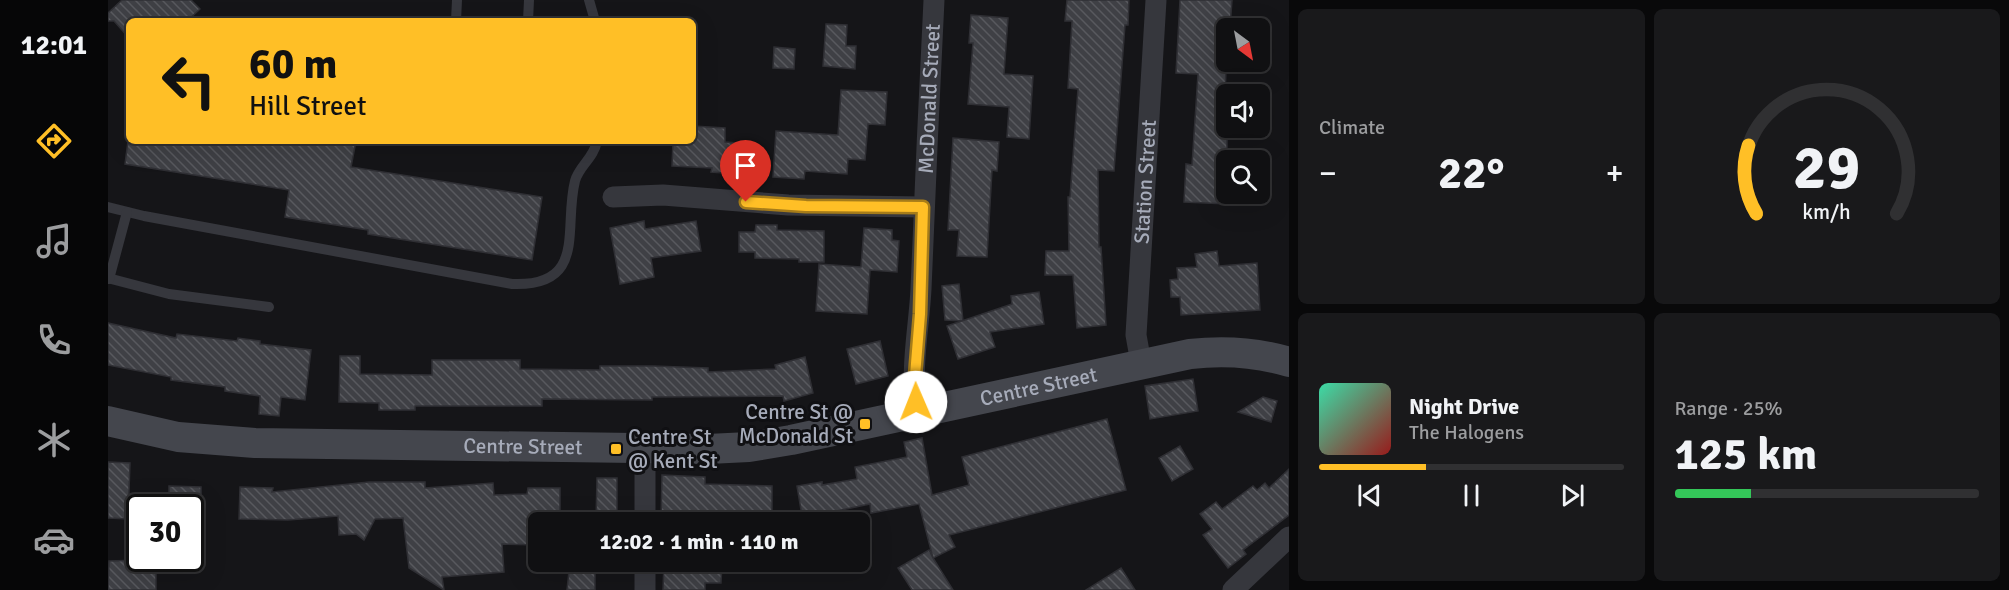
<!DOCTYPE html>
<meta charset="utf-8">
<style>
:root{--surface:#101012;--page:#19191b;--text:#f1f3f6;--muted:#9c9d9f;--line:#303032;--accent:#ffbf26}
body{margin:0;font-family:Signika,sans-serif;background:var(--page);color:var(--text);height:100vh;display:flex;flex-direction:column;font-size:22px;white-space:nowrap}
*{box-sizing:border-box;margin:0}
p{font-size:20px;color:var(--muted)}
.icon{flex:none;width:33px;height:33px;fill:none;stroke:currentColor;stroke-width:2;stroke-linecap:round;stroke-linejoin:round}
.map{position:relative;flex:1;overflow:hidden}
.panel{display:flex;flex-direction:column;gap:9px;padding:9px;background:#09090a;width:720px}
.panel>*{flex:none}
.banner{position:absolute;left:18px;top:18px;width:570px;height:126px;border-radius:9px;box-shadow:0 6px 24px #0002,0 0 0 2px var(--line);background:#ffbf26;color:#111;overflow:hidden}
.needle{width:39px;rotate:148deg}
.fabs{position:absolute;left:1108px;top:18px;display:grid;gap:12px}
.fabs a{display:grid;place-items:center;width:54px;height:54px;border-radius:9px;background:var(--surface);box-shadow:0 6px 24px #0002,0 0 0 2px var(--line);font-size:30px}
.speed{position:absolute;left:18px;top:494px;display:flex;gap:12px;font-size:30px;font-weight:700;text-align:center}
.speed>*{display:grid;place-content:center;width:78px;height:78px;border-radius:50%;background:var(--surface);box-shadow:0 6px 24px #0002,0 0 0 2px var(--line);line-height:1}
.speed .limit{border:3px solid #111;border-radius:9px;background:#fff;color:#111}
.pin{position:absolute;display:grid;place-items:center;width:51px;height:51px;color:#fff;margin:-62px -26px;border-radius:50% 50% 50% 0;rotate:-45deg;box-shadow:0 0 6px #0007}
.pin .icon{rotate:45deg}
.me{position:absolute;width:66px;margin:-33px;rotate:359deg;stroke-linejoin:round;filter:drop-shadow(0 0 4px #0008)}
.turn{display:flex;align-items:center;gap:21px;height:126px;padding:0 24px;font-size:27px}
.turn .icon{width:78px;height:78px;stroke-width:2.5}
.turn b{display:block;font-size:42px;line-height:51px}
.big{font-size:45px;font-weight:700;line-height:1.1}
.panel .card{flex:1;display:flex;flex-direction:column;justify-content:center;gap:9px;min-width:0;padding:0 21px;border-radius:9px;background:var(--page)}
.panel .dial{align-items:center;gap:0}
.dial svg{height:156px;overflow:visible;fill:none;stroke:var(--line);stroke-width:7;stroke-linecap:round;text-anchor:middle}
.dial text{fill:var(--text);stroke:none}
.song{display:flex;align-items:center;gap:18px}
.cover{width:72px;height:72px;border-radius:9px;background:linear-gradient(135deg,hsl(160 70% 55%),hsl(0 70% 35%))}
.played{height:6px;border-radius:3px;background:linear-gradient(90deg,var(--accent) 35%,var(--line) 35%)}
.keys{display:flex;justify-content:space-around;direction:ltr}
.heat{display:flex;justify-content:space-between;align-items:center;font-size:33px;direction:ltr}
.charge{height:9px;border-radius:4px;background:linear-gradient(90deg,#34c759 25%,var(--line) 0)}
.panel .tiles{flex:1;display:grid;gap:9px;grid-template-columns:repeat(2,1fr)}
.trip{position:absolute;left:420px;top:512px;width:342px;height:60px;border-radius:9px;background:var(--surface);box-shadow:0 6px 24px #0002,0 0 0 2px var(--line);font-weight:700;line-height:60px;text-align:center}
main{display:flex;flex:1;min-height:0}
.dock{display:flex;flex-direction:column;width:108px;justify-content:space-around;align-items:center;background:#060607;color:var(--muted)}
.dock .icon{width:42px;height:42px}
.dock .selected{color:var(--accent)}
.dock b{font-size:27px;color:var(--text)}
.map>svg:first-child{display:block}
.building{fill:url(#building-back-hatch);stroke:#2f2f34;stroke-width:1.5}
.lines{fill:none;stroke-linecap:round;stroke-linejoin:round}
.service{stroke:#36373d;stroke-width:10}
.minor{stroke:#36373d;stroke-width:21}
.secondary{stroke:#44464d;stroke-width:30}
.route-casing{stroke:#a67c19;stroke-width:15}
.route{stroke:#ffbf26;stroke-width:10}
.poi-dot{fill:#ffbf26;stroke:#101013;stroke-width:2}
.labels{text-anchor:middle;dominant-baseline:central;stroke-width:6;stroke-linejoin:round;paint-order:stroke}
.street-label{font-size:21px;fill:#a6abb9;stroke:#101013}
.poi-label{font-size:21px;fill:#a6abb9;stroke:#101013;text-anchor:end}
</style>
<main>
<nav class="dock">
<b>12:01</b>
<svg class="icon selected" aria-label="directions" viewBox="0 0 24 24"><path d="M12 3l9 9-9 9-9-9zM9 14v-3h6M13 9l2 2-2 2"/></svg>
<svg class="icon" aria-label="music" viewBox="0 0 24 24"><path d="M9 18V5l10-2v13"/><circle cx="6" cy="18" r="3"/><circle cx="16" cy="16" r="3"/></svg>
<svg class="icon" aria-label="phone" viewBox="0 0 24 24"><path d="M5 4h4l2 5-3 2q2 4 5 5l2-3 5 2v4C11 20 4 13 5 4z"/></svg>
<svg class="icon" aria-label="climate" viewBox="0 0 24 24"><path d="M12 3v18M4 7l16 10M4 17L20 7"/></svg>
<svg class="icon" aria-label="car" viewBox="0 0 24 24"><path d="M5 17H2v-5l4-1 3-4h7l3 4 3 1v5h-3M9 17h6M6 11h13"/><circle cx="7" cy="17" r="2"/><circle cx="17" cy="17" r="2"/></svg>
</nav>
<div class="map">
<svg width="1181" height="590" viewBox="0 0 1181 590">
<defs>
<pattern id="building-back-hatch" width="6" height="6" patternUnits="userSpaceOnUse" patternTransform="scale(1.5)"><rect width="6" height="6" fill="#3f4045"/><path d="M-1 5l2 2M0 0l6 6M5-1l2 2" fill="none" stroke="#58595e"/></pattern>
</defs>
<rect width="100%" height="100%" fill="#151518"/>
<!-- building -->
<g class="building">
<path d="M14,0H83L92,9L79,21H21V38L6,21H0V13Z"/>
<path d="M959,0H1021L1020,25H1017L1006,171L990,170L991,247H993L998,325L969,328L965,275H937L938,251H961L960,197H962L970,89L960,88L964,21H957Z"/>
<path d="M1072,0H1124L1122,28H1119L1117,104H1119V204L1076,202L1078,164L1084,165L1090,74L1068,73Z"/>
<path d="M863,15L900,18L896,74L925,76L921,139L899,137L901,107L860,104L865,43H861Z"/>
<path d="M718,24L739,25L738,46H748L747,69L715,66Z"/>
<path d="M666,47L687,49L686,69L665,68Z"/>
<path d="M733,90L779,92L777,125L760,124L757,160L740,159L739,174L697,171L696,179L665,177L668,131L730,135Z"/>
<path d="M585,126L617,128V142L630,143L628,174L603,172L604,168L564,166L565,141H585Z"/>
<path d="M845,138L891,142L889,171L884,170L879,257L849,256L851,230H840Z"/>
<path d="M20,141H248L243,167L434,197L424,260L260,234V230L177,217L181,190L17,164Z"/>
<path d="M536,221L537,229L588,221L593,251L543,258L546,277L512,284L502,228Z"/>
<path d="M648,225H669V230L716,231V262H691V259L647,258V252H631V232H647Z"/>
<path d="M756,228L784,230V240L791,241L789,272L762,270L759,314L708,311L711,264L753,267Z"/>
<path d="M1109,251L1111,266L1149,263L1152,310L1073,315L1072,297H1063L1062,280L1070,279L1069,268L1089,267L1087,254Z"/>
<path d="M851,284L855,321L837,320L834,286Z"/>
<path d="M931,292L936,324L882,332L887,347L850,359L839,326L904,304L903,296Z"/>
<path d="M0,323L68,338L69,334L129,341L130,338L152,341V344L203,350L197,400L173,397L171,416L151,414L152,396L117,391V387L63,380V377L0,365Z"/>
<path d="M772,341L780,376L748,384L739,349Z"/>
<path d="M232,356H252V374L324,375V360H412V369L492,370V366H545L600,368V372L668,369L667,365L697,357L705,393L676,401L675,396L544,397V400L434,399V406H307V410H271V403L231,402Z"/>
<path d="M1085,379L1090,411L1042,419L1037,386Z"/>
<path d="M1155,397L1169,401L1163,422L1130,412Z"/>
<path d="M999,419L1018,490L841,535L847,547L825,558L845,590H804L790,568L821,550L825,558L811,504L763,513L762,504L719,513L720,522H695L689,486L714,482V485L749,479L747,467L799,457L796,442L814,438L824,495L861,485L854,457Z"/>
<path d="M1072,446L1085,469L1064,481L1051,458Z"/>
<path d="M0,462L22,463L20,519L0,518Z"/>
<path d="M1181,469V515L1135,550L1138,554L1120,568L1095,535L1104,529L1092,514L1108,502L1114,509L1145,486L1149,490L1157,483L1161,488Z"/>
<path d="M554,475L597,477V484L664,486V522L553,520Z"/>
<path d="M489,478H509V521L488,520Z"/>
<path d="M261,482H317V488L385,483L386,495L419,494L420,488H452V522H430V545L394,544L396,572L334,577L336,590L301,568L295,518L267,519L256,540L248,534L231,535L230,516L180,520L131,519L132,487L165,488L164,492Z"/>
<path d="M61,486L93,487V507H61Z"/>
<path d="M32,560V573H48V590H0L1,561Z"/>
<path d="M462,561H487V590H459Z"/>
<path d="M556,561L614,563L613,583H597V590H555Z"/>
<path d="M1013,568L1027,590H978Z"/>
</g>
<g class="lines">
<!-- service -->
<g class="service">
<path d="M481,0L487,21"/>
<path d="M348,21L349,0"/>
<path d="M420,21L421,0"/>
<path d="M0,207L36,216L404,284C480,287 455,228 467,181C471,166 486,158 489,141"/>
<path d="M0,278L61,294L161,307"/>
<path d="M1,279L19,212"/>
</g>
<!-- minor -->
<g class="minor">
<path d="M505,197L555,195L680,205L815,207"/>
<path id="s1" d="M1033,363L1028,335L1048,0"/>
<path id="s2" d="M810,413C801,373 811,330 813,289C817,193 821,96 826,0"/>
<path d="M537,522V449"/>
<path d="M537,590V561"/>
<path d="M1125,590L1181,537"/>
</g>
<!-- secondary -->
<path class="secondary" id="s3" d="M0,421L70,437L147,443L600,449L641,447L683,440L1082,354C1116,350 1148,352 1181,362"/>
</g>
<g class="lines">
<!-- route casing -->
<g class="route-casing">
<path id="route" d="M638,202L698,206L815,207L812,314L807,376L808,402"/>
</g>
<!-- route -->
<use href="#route" class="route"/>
</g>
<!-- markers -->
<g class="poi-dot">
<rect x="751" y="418" width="12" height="12" rx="3"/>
<rect x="502" y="443" width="12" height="12" rx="3"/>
</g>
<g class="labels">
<!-- street labels -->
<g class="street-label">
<text stroke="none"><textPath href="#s2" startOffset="315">McDonald Street</textPath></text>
<text stroke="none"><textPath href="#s1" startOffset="182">Station Street</textPath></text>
<text stroke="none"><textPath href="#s3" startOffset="939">Centre Street</textPath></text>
<text stroke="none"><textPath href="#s3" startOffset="417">Centre Street</textPath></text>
</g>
<!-- poi labels -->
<g class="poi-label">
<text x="745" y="412">Centre St @<tspan x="745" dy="24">McDonald St</tspan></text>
<text x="520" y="437" text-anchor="start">Centre St<tspan x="520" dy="24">@ Kent St</tspan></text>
</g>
</g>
</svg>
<div class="fabs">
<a><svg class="needle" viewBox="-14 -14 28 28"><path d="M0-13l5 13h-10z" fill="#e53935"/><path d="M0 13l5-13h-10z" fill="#9c9d9f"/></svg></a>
<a><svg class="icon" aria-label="sound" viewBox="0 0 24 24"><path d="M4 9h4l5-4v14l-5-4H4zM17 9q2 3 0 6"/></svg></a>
<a><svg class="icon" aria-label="search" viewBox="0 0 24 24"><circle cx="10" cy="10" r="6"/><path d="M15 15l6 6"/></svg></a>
</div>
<div class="speed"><div class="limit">30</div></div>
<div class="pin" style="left:638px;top:202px;background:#d93025"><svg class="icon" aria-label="arrive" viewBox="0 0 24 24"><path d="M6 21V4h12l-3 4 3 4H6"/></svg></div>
<svg class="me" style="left:808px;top:402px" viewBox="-20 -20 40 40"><circle r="19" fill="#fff"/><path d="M0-13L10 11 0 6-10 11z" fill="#ffbf26"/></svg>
<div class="trip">12:02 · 1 min · 110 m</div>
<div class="banner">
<div class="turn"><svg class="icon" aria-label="left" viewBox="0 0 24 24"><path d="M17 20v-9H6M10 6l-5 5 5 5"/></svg><div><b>60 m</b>Hill Street</div></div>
</div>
</div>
<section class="panel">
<div class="tiles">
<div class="card"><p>Climate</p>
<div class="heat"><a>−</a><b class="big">22°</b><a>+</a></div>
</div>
<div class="card dial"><svg viewBox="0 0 100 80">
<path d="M14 69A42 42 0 1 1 86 69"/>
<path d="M14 69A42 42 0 0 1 10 34" stroke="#ffbf26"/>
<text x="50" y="56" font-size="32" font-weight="700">29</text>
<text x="50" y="72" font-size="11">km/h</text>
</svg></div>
<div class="card">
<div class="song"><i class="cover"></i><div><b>Night Drive</b><p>The Halogens</p></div></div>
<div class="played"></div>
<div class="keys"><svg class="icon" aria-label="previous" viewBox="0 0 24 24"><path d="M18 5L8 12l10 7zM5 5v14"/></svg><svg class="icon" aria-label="pause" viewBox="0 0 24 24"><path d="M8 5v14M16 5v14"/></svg><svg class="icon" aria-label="next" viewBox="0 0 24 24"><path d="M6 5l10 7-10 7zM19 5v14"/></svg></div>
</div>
<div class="card"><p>Range · 25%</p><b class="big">125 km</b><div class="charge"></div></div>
</div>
</section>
</main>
